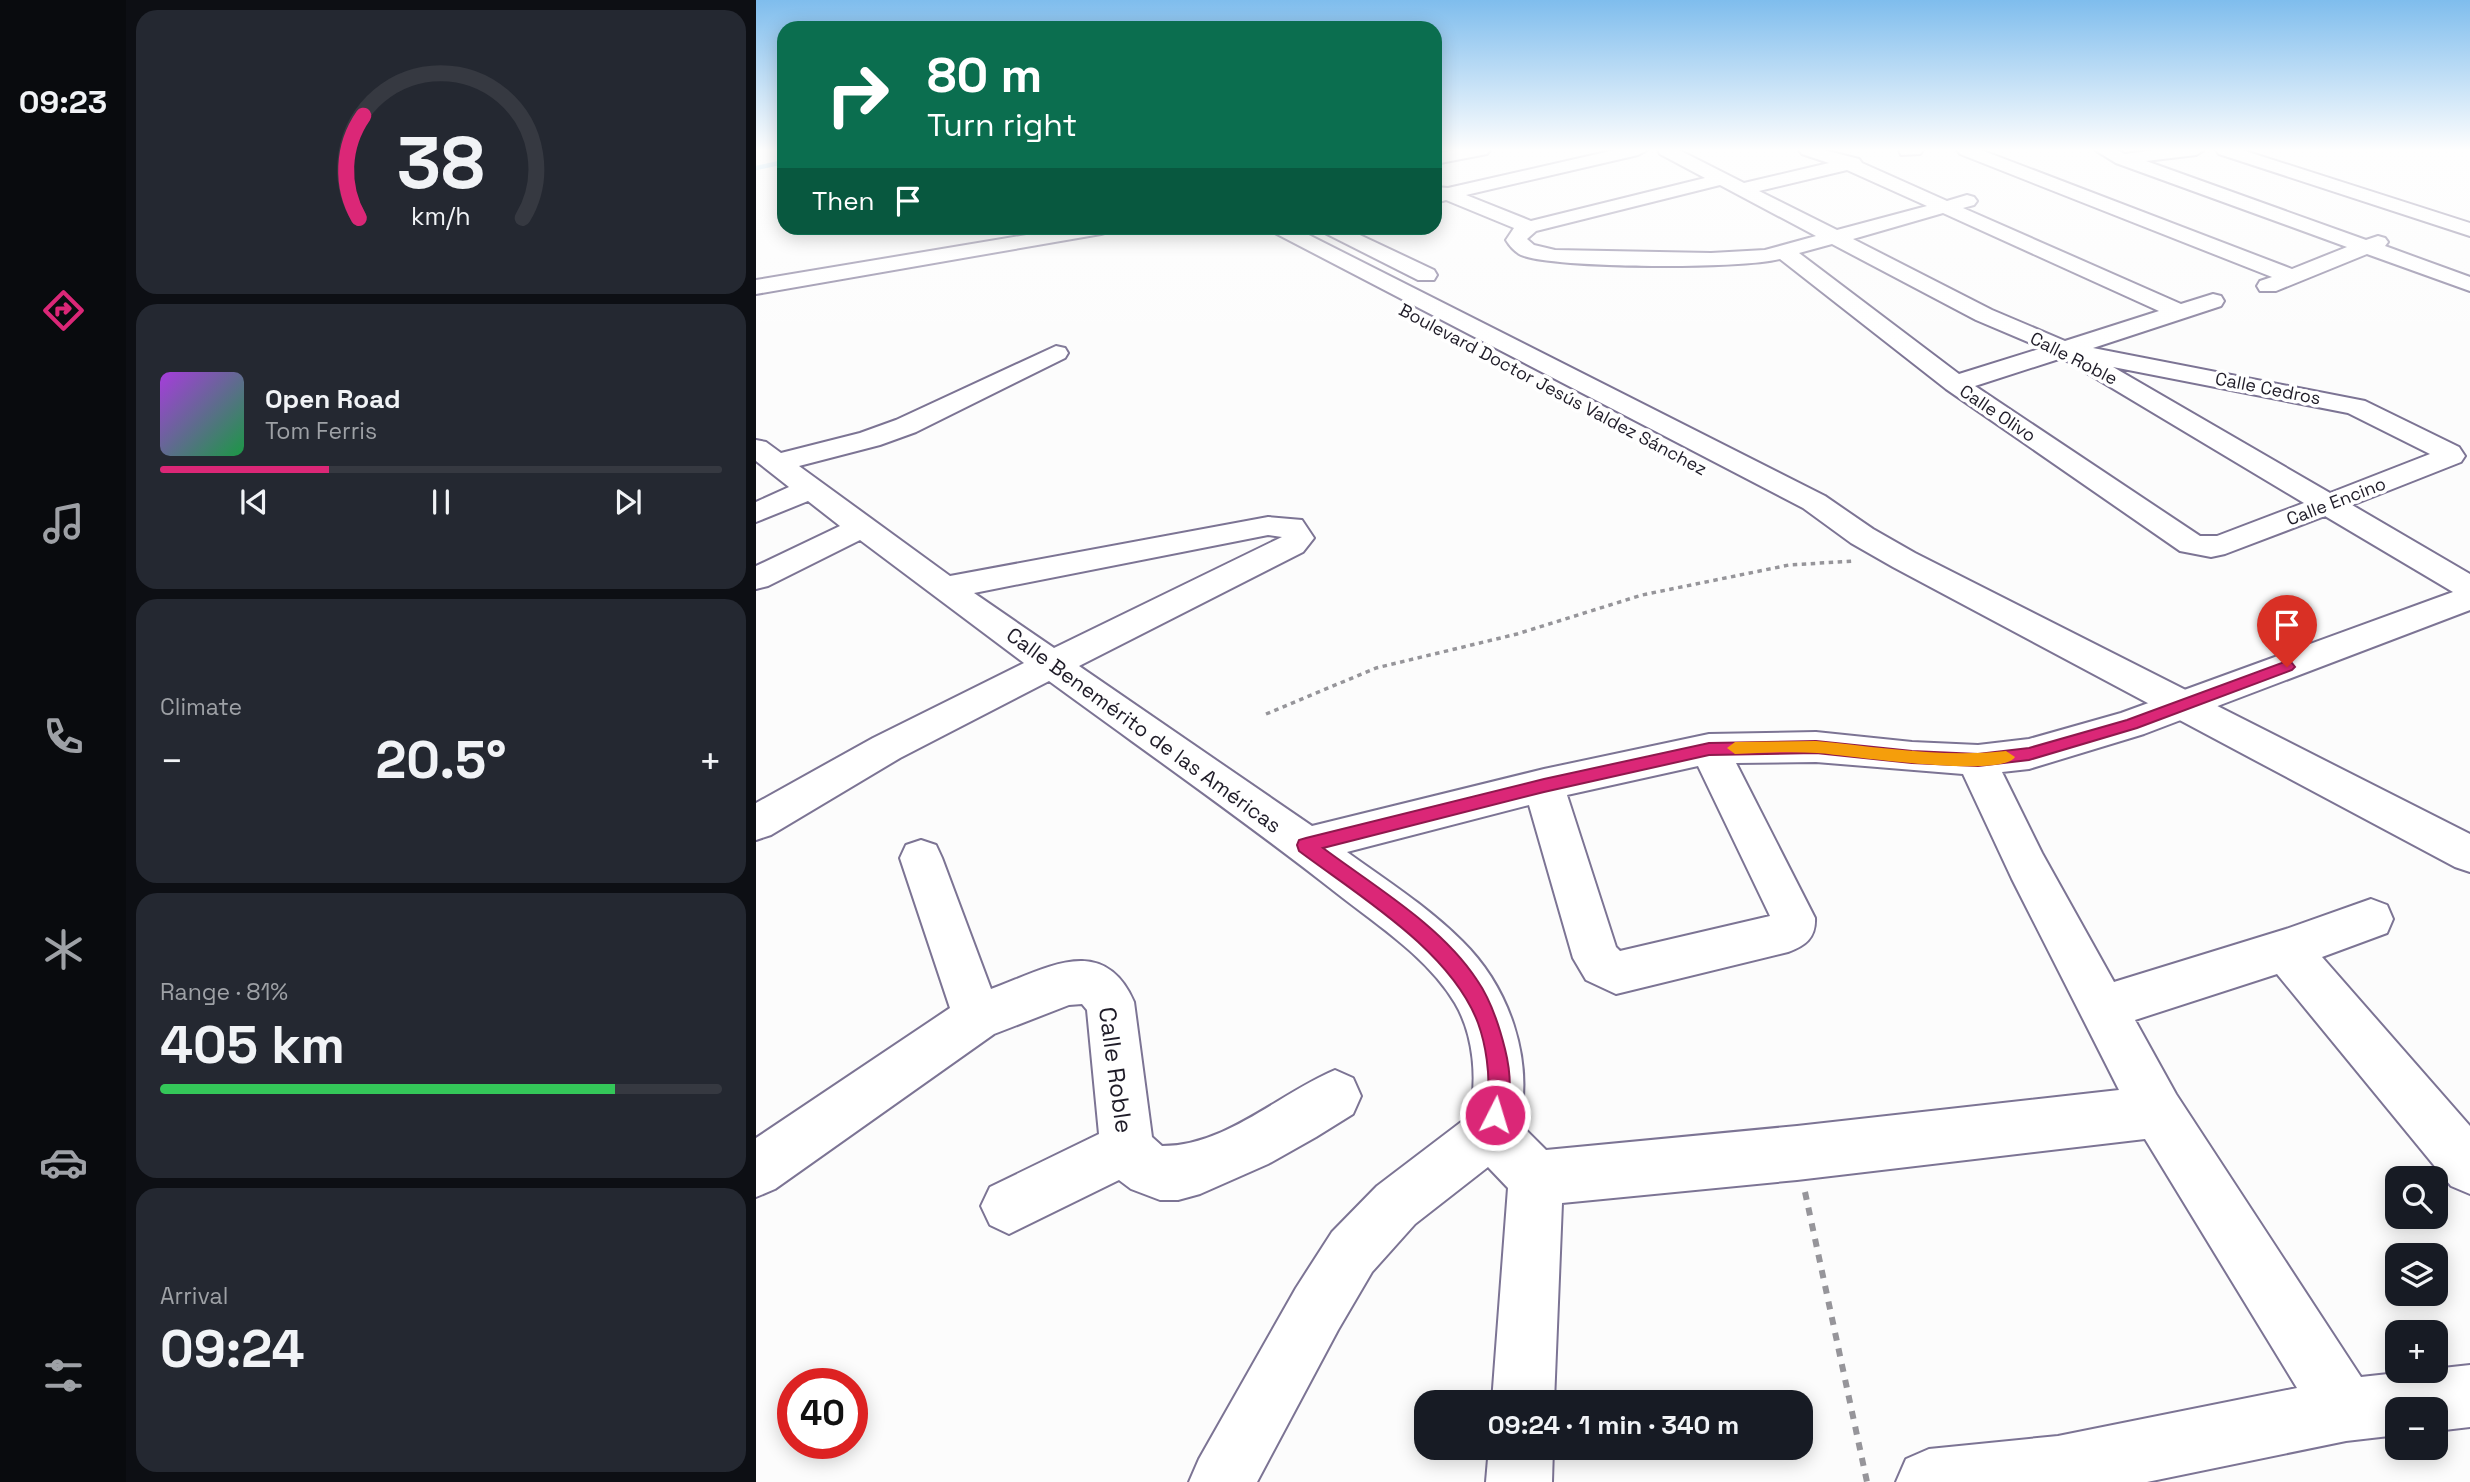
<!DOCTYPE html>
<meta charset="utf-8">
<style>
:root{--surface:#171b24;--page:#242831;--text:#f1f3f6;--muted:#9ea1a6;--line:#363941;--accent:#db2777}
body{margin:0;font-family:"Space Grotesk",sans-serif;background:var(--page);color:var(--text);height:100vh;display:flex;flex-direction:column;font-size:26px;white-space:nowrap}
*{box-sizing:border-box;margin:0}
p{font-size:23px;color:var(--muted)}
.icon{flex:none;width:38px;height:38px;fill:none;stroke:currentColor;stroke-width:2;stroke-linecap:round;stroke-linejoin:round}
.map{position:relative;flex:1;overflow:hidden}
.sheet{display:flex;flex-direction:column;gap:10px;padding:10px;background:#0d0f14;width:630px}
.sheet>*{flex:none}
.top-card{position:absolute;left:21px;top:21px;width:665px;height:214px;border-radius:21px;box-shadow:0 4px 18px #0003;background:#0b6e4f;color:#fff;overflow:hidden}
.tools{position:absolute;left:1629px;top:1166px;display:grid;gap:14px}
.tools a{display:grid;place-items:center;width:63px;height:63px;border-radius:14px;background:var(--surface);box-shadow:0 4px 18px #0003;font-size:35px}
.speed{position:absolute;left:21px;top:1368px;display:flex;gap:14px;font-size:35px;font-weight:700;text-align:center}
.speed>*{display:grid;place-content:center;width:91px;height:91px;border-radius:50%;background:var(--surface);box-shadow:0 4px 18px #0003;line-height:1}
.speed .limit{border:10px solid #d22;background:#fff;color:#111}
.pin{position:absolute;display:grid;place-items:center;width:60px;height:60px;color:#fff;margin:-72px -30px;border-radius:50% 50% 50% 0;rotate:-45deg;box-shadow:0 0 7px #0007}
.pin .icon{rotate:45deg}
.me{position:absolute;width:77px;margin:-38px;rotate:5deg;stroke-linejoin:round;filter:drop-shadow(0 0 5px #0008)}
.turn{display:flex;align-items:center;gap:24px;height:147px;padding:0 35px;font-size:32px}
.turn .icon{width:91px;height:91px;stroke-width:2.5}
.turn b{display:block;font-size:49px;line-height:60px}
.then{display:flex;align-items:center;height:66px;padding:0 35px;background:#0003;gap:14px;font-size:26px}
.big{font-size:52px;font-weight:800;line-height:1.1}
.sheet .widget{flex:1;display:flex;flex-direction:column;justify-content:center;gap:10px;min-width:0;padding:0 24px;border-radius:21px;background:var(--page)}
.sheet .dial{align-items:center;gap:0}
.dial svg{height:182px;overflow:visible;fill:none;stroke:var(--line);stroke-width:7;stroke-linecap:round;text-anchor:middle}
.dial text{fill:var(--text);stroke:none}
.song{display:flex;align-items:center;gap:21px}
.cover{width:84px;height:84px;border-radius:10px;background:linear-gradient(135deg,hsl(280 70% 55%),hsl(140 70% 35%))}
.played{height:7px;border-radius:4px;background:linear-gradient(90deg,var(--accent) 30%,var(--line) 30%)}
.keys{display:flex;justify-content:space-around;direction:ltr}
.heat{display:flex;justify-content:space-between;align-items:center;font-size:38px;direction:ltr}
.charge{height:10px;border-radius:5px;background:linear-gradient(90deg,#34c759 81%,var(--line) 0)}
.trip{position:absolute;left:658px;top:1390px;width:399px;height:70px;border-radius:21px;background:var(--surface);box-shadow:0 4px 18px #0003;font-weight:800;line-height:70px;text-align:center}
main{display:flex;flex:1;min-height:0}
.menu{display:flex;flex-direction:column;width:126px;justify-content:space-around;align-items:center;background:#090b0e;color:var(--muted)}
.menu .icon{width:49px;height:49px}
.menu .current{color:var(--accent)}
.menu b{font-size:32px;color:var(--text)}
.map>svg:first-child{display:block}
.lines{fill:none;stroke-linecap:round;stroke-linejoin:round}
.stream{stroke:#82caf4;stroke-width:4.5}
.minor-casing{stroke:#7c7494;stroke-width:4}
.major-casing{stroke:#7c7494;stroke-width:4}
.path-far1{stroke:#96959a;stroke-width:3.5;stroke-dasharray:4.5 4.5;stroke-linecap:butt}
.path{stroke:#96959a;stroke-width:6;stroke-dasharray:8 8;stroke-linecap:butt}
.minor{fill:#fff;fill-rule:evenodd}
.major{fill:#fff;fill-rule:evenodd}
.route{fill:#db2777;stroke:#8e194d;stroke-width:2}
.slow{fill:#f59e0b}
.labels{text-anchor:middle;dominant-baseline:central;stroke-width:7;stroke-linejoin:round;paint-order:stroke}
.far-street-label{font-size:18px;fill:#1f1c28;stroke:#fff}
.street-label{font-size:21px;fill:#1f1c28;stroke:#fff}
.near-street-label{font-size:24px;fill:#1f1c28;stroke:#fff}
</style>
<main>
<nav class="menu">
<b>09:23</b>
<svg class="icon current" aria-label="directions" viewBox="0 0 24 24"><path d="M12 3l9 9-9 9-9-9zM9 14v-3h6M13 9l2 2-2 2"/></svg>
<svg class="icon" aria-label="music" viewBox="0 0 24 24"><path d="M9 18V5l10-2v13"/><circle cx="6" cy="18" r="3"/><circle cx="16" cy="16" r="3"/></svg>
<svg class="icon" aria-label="phone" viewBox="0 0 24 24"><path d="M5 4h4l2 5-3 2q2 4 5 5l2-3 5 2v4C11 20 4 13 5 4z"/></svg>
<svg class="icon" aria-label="climate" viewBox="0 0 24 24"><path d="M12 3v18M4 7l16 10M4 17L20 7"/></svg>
<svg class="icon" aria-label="car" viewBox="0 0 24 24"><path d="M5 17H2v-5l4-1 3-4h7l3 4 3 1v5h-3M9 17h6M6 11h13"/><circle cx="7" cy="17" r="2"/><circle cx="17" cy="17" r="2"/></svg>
<svg class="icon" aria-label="filters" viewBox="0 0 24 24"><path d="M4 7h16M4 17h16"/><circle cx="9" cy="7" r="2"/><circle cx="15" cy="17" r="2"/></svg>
</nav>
<section class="sheet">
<div class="widget dial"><svg viewBox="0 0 100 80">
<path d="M14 69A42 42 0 1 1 86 69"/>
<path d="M14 69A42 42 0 0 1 16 24" stroke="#db2777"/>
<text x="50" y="56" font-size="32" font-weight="700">38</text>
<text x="50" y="72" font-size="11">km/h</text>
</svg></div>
<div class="widget">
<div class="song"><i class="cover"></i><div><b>Open Road</b><p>Tom Ferris</p></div></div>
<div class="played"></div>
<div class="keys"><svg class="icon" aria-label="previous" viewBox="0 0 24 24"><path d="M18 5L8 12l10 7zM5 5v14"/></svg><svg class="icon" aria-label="pause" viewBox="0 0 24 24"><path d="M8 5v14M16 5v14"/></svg><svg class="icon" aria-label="next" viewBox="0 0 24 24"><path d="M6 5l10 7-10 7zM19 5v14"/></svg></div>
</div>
<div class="widget"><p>Climate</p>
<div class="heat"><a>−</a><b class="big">20.5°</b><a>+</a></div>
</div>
<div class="widget"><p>Range · 81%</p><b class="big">405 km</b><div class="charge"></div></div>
<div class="widget"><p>Arrival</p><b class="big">09:24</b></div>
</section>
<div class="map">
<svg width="1714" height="1482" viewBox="0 0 1714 1482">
<rect width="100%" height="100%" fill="#fcfcfc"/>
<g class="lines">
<!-- stream -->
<path class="stream" d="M0,168L28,162"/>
<!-- minor casing -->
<g class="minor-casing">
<g id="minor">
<path d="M700,150H734L731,154L679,164V154Z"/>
<path d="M859,150H891L882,155L710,195L775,221L949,178L904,154L902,150H923L988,183L1073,163L1046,154L1043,150H1068L1103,159L1106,163L1191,201L1211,195L1218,197L1221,201L1218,205L1207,208L1425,304L1457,294L1465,296L1468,301L1465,306L1337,348L1609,401L1703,447L1709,456L1705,462L1596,505L1714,574V610L1388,734L1273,769L1246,772L1286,853L1358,982L1530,929L1615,899L1631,905L1637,919L1631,933L1566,957L1714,1126V1194L1695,1186L1521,974L1379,1020L1420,1094L1605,1377L1714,1365V1427L1680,1431V1409H1642V1435L1590,1441L1391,1482H1140L1150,1459L1173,1449L1302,1436L1541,1388L1389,1139L1041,1180L806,1203L798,1402H736L752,1188L732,1167L659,1224L616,1272L582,1330L501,1482H433L443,1459L540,1288L576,1232L621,1186L713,1116C722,1081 718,1035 699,1003C672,958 624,927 583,895C489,821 390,752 293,681L144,758L15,835L0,840V803L117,738L268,663L104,540L12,586L0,589V566L84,526L52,501L0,522V502L33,487L0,461V440L10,442L25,453L104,433L140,420L300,346L309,348L312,353L309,358L160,432L124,445L43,466L194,576L512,517L546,520L558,538L547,552L323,666L556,826L788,769L953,734L1060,732L1156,742L1222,745L1273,739L1365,713L1697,592L1569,516L1469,554L1455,557L1424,551L1190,389L1024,259C987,269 798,269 765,255C759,252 753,245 750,240L758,228L690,200L679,203V187L692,188ZM1091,170L1171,206L1081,230L1003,191ZM964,185L1060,236L1009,250L955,253L799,250L778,245L771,239L780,231ZM1187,213L1403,311L1309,341L1236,310L1097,239ZM1076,244L1220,320L1286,348L1203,374L1043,253ZM1306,358L1548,503L1461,536H1444L1219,386ZM1357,367L1592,413L1674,454L1574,493ZM512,535L526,537L298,648L218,593ZM1060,762L1207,774L1256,879L1363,1090L1041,1126L790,1150L763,1123C778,1059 753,987 706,941C672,907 630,880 591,852L773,805L817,958L830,980L860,994L1032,952C1049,946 1060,938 1059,918L980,763ZM942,766L1014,916L864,951L860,947L811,795Z"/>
<path d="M1143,150H1167L1164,154L1145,155Z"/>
<path d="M1201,150H1225L1536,269L1591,247L1360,163L1339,150H1361L1369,154L1399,150H1448L1440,155L1390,161L1610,240L1622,236L1629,238L1632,242L1629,246L1714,277V291L1611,254L1520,291H1504L1501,286L1504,281L1516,277L1204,154Z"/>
<path d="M1460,150H1486L1714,223V236L1463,154Z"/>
<path d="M312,228H355L352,232L345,234L0,294V280Z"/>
<path d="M564,228H589L678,270L681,275L678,280H662L567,232Z"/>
<path d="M165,840L180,845L186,858L235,989C288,970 347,931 378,1002L396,1137L406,1146C470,1146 522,1094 579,1070L597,1078L605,1096L597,1114L560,1137L512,1164L444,1194L422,1200H404L375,1189L363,1180L253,1234L234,1225L225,1206L234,1187L343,1134L331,1010L326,1004L313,1005L238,1034L19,1189L0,1197V1138L194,1008L144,858L150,845Z"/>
<path d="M733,1447H797L796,1482H730Z"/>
</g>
</g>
<!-- major casing -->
<g class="major-casing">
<path id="major" d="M514,228H539L1069,496L1117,529L1159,553L1714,834V872L1699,867L1137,567L1095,543L1047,508L517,232Z"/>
</g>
<!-- path-far1 -->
<path class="path-far1" d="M510,714L620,668L761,634L886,595L1033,565L1098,561"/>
<!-- path -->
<path class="path" d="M1049,1192L1111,1482"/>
<!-- minor -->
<use href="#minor" class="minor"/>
<!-- major -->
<use href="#major" class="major"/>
</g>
<!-- sky -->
<linearGradient id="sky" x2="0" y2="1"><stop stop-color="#7fbded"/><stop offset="0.42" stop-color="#fefefe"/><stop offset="1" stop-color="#fefefe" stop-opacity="0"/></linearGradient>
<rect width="1714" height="357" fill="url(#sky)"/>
<!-- route -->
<path class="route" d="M1531,661L1536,663L1539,667L1536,670L1381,728L1273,760L1222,766L1156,763L1060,753L953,755L788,792L567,848C618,886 686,926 721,980C735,1000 743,1025 749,1049C755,1073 756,1100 747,1123L739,1126L731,1123C727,1113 732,1107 732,1097C734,1074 730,1045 722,1023C695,951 603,896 543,851L541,845L543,840L550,838L788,779L953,743L1060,741L1156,751L1222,754L1273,748L1371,720Z"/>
<!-- slow -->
<path class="slow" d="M1060,741C1123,747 1187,758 1250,751L1259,757C1245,779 1091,755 1061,753C1034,751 1006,753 979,754L971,748L979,742Z"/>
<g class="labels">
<!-- far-street labels -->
<g class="far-street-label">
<text transform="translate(1318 358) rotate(27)">Calle Roble</text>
<text transform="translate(1512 388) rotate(11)">Calle Cedros</text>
<text transform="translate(797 389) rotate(28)">Boulevard Doctor Jesús Valdez Sánchez</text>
<text transform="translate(1242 413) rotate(34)">Calle Olivo</text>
<text transform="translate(1580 501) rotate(-21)">Calle Encino</text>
</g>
<!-- street labels -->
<g class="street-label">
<text transform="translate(388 730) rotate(36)">Calle Benemérito de las Américas</text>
</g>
<!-- near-street labels -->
<g class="near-street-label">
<text transform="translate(360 1070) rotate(82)">Calle Roble</text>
</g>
</g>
</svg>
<div class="tools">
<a><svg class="icon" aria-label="search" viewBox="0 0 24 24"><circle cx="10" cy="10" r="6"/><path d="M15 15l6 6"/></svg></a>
<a><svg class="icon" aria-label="layers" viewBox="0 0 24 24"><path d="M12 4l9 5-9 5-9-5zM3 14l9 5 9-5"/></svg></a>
<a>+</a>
<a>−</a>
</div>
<div class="speed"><div class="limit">40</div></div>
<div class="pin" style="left:1531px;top:667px;background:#d93025"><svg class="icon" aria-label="arrive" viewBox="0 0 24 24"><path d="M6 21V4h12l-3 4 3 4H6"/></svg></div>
<svg class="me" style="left:739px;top:1115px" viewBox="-20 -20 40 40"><circle r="17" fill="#db2777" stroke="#fff" stroke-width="3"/><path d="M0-11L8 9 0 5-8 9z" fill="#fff"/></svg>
<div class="trip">09:24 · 1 min · 340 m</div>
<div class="top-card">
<div class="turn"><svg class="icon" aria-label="right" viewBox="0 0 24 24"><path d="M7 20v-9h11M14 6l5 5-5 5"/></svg><div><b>80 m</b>Turn right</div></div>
<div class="then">Then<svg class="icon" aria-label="arrive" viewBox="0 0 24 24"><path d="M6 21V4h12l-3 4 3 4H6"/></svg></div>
</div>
</div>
</main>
